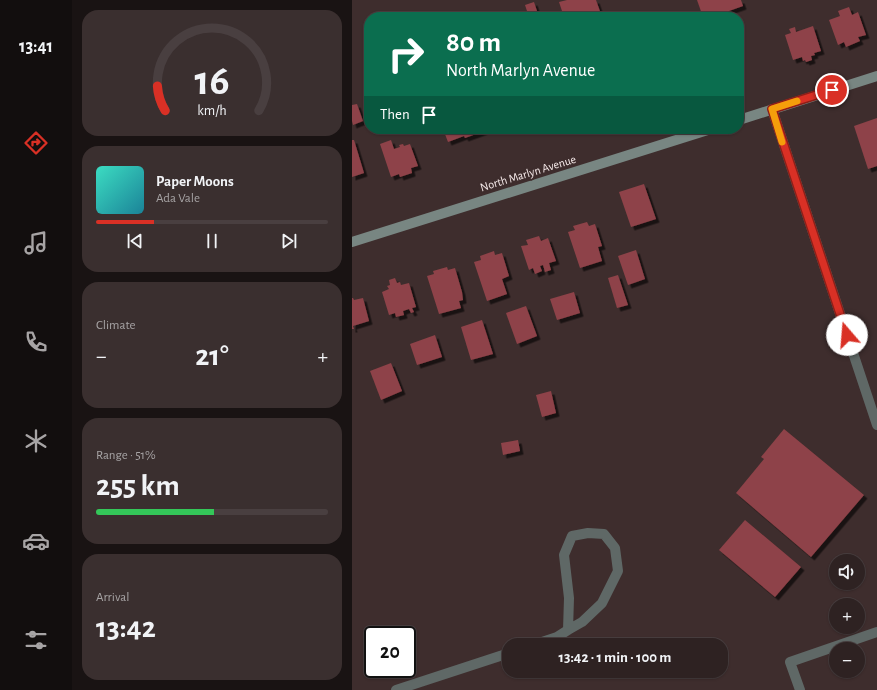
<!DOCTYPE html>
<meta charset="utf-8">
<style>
:root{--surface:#2e2222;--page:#3a2f2f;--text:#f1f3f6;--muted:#a7a4a5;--line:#493f40;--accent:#d93025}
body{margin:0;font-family:"Alegreya Sans",sans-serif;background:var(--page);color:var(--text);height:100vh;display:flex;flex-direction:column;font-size:15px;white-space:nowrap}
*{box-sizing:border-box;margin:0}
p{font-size:13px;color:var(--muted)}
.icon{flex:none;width:22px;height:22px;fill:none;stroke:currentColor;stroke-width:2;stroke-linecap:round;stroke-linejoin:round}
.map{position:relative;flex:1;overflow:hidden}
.sheet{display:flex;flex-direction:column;gap:10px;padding:10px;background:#191313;width:280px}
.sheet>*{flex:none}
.guide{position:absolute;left:12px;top:12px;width:380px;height:122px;border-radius:16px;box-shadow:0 1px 3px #0004,0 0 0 1px var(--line);background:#0b6e4f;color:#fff;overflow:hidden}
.buttons{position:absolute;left:477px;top:554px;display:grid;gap:8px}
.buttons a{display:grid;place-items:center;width:36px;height:36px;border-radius:50%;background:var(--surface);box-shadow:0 1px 3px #0004,0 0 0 1px var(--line);font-size:20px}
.speed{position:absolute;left:12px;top:626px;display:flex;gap:8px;font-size:20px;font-weight:700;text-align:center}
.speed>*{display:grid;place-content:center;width:52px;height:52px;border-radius:50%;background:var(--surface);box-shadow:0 1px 3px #0004,0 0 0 1px var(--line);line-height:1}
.speed .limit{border:2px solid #111;border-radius:6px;background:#fff;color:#111}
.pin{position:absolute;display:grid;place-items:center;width:34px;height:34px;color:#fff;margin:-17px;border:2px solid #fff;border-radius:50%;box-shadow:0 1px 4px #0007}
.me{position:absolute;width:44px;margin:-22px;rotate:342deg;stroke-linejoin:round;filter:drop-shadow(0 0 3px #0008)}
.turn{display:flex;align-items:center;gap:14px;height:84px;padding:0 16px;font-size:18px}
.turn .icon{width:52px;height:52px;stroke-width:2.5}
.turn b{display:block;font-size:28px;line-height:34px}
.then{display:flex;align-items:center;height:38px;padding:0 16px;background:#0003;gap:8px;font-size:15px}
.big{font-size:30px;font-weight:600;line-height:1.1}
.sheet .widget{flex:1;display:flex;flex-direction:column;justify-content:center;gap:6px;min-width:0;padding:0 14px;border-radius:16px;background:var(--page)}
.sheet .dial{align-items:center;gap:0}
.dial svg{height:104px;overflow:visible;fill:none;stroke:var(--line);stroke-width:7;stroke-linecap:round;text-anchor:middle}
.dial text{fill:var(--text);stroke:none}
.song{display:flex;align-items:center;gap:12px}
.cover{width:48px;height:48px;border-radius:6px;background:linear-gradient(135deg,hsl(170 70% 55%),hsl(190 70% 35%))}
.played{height:4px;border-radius:2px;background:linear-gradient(90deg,var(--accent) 25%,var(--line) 25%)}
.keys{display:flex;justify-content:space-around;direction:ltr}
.heat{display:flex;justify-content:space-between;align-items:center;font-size:22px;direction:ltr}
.charge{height:6px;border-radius:3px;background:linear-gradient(90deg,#34c759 51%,var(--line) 0)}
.trip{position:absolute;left:150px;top:638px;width:226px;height:40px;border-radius:16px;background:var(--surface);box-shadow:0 1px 3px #0004,0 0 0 1px var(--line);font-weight:600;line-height:40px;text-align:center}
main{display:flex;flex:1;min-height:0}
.tab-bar{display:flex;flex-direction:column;width:72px;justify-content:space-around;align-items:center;background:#120e0e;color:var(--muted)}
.tab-bar .icon{width:28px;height:28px}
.tab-bar .current{color:var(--accent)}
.tab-bar b{font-size:18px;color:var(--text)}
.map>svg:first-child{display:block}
.building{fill:#8e4248;filter:url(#shadow)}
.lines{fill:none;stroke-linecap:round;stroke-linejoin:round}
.lane{stroke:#5f6866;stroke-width:10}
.street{stroke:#5f6866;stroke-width:10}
.secondary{stroke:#788682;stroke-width:10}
.route-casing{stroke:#8d1f18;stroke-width:10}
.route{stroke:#d93025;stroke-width:7}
.slow{stroke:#f59e0b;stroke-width:7}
.labels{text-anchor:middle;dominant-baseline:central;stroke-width:4;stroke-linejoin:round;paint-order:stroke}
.street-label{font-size:12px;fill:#f7ebeb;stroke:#3e2d2d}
</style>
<main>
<nav class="tab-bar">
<b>13:41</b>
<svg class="icon current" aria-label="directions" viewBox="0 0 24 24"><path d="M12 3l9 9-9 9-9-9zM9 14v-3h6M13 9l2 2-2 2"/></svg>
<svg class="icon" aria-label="music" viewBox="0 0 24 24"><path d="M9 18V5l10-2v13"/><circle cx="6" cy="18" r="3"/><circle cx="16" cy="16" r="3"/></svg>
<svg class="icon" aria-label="phone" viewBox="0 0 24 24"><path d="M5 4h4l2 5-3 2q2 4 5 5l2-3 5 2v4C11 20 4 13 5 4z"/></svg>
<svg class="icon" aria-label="climate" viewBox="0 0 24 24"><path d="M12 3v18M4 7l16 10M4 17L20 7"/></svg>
<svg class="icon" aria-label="car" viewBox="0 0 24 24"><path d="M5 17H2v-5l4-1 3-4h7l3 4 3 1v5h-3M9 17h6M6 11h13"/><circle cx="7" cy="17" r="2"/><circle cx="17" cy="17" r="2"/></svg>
<svg class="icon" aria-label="filters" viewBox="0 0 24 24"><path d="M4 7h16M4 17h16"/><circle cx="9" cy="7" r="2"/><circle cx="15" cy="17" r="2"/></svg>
</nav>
<section class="sheet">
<div class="widget dial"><svg viewBox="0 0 100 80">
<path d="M14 69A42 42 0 1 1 86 69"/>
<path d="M14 69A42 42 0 0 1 8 50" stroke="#d93025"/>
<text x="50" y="56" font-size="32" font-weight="700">16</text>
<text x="50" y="72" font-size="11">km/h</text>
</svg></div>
<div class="widget">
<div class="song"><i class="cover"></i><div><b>Paper Moons</b><p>Ada Vale</p></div></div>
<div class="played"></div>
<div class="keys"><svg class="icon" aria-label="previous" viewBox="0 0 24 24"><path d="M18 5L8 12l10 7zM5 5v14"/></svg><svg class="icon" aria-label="pause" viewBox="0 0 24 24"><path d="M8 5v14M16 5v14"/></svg><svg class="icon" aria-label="next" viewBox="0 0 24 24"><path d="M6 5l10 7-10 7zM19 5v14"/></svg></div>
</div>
<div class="widget"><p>Climate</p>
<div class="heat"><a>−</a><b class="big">21°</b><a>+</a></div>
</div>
<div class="widget"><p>Range · 51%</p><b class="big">255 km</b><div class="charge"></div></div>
<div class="widget"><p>Arrival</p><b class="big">13:42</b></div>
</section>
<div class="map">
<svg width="525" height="690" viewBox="0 0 525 690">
<defs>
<filter id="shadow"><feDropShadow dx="3.5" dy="3.5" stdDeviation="0" flood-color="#0009"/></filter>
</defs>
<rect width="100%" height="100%" fill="#3e2d2d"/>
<!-- building -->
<g class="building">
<path d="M215,0H244L250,17H212L207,2Z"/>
<path d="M345,0H389L391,6L360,17H351Z"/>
<path d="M182,2L186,14L177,17L173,5Z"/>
<path d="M497,7L500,15L506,12L514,35L506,37L508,41L494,47L492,42L486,45L477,20L488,16L486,11Z"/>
<path d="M461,26L469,51L462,53L463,55L459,56L460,60L454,62L453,60L451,61L450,57L441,60L433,35L439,33L437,29L443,27L444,32Z"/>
<path d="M5,104L11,121L1,125L0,121V105Z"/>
<path d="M525,118V166L516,169L502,126Z"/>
<path d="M91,129H138L113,138L112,136L96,142Z"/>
<path d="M0,140H2L12,173L0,177Z"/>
<path d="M39,140L42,149L48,147L47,145L51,144L52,146L58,144L66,166L59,168L60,173L48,177L47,174L39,177L28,144Z"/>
<path d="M292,184L304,219L279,227L267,192Z"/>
<path d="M235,222L237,226L243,224L250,246L246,247L250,261L228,268L216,232L223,230L221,226Z"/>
<path d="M187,236L189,241L196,238L204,261L197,263L199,270L193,272L191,265L188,266L190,271L183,274L181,268L177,270L169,246L176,245L174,240Z"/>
<path d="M284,250L293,279L276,285L266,256Z"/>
<path d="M142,251L143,255L150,253L157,276L150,279L155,294L135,301L122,262L129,260L128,256Z"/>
<path d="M95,267L96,270L103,268L110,292L111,300L107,301L109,308L87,314L75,276L82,274L81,271Z"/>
<path d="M266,275L276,305L265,308L256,278Z"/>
<path d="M43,278L45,283L48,282L49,285L57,283L64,307L60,308L62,312L59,313L57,309L51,311L52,315L44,317L43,313L37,315L30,292L37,289L35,286L38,285L37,280Z"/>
<path d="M222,292L228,313L205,320L198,299Z"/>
<path d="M0,298H1L2,300L11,298L17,321L1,326L2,329H0Z"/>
<path d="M174,306L185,336L165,344L154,313Z"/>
<path d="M130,320L141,354L119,360L109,327Z"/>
<path d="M83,335L90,357L65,365L58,344Z"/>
<path d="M39,363L50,391L29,400L18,371Z"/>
<path d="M199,391L204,413L190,417L184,395Z"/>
<path d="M432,429L512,495L459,557L384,493L412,459L409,457Z"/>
<path d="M166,440L168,451L151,455L149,443Z"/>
<path d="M393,520L449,567L423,597L367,550Z"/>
</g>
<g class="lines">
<!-- lane -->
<g class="lane">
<path d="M420,109L525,425"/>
<path d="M448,690L438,662L525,632"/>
</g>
<!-- street -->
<g class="street">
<path d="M181,645L205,637L216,630L230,622L250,603L266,571L263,548L252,534L236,533L220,536L212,555L217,598L216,630"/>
<path d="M44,690L157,653"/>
</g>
<!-- secondary -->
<g class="secondary">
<path d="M387,120L525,76"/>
<path d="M0,242L359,129"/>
</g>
</g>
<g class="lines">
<!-- route casing -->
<g class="route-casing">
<path id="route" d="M480,90L420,109L495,335"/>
</g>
<!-- route -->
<use href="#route" class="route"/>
<!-- slow -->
<path class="slow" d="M430,142L420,109L445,101"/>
</g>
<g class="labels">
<!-- street labels -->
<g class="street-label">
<text transform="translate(176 173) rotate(-17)">North Marlyn Avenue</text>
</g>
</g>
</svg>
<div class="buttons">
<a><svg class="icon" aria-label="sound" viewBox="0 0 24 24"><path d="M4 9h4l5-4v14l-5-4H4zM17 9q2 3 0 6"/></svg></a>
<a>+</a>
<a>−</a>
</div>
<div class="speed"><div class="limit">20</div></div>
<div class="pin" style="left:480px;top:90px;background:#d93025"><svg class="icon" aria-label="arrive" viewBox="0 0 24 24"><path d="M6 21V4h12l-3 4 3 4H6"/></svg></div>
<svg class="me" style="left:495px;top:335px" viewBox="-20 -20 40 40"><circle r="19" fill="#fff"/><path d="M0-13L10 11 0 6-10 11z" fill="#d93025"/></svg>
<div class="trip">13:42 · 1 min · 100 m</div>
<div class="guide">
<div class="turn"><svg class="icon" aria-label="right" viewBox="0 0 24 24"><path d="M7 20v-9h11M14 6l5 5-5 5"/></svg><div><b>80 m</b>North Marlyn Avenue</div></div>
<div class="then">Then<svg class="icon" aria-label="arrive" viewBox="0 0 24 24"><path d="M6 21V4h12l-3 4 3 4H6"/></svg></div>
</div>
</div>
</main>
